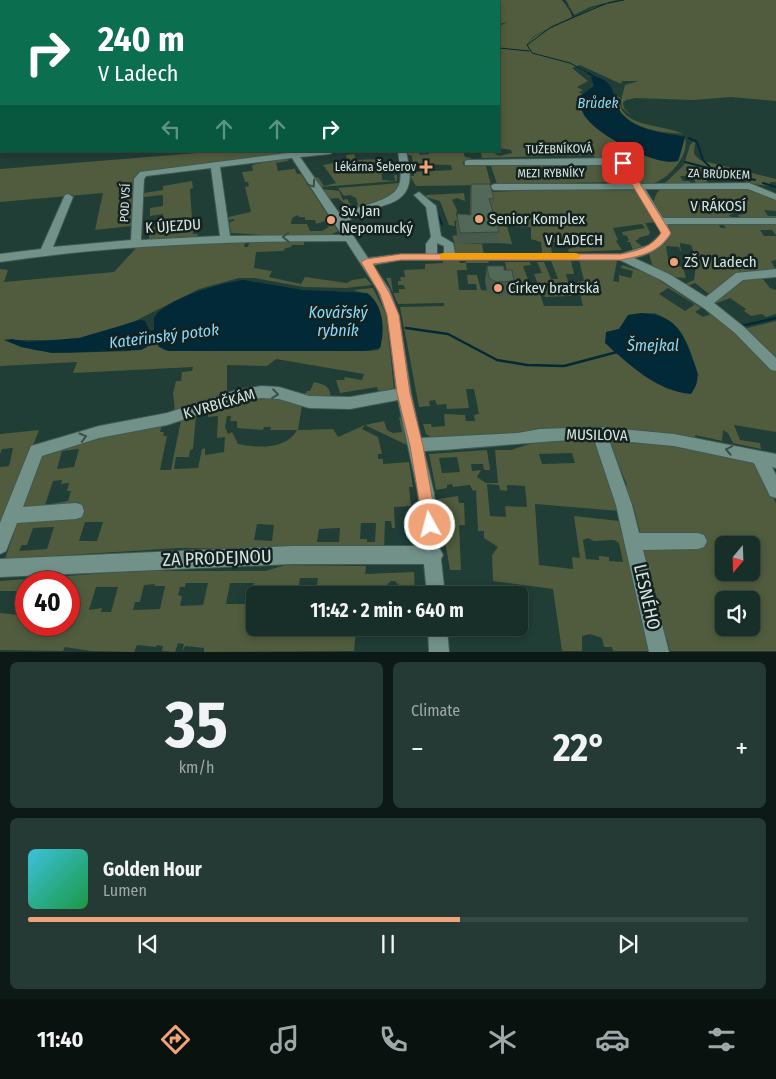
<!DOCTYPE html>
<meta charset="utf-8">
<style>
:root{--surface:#182e28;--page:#253a34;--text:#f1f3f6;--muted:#9fa8a8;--line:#364a45;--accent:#f0a279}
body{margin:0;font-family:"Fira Sans Condensed",sans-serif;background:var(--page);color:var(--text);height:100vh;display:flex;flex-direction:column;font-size:19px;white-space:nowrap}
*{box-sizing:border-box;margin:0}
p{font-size:16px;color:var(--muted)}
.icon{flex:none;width:28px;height:28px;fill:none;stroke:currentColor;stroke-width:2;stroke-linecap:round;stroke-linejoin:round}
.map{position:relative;height:652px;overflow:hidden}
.side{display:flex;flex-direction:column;gap:10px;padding:10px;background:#0d1916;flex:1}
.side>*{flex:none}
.banner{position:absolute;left:0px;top:0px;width:500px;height:152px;box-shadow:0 2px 8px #0003,0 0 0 1px var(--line);background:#0b6e4f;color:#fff;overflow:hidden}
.needle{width:32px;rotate:199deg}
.fabs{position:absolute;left:715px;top:536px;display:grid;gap:10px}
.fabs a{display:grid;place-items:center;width:45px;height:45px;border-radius:8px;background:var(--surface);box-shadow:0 2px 8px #0003,0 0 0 1px var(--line);font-size:25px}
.speed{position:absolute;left:15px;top:571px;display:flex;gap:10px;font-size:25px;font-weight:700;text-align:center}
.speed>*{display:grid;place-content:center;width:65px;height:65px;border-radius:50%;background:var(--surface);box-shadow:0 2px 8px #0003,0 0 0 1px var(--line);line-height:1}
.speed .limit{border:8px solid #d22;background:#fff;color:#111}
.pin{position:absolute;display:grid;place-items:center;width:42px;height:42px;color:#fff;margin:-21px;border-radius:10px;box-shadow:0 2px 8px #0006}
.me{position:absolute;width:55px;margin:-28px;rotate:353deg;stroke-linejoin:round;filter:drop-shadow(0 0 4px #0008)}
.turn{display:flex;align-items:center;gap:18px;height:105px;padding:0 15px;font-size:22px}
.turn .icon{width:65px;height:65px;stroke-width:2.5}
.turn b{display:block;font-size:35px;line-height:42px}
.lanes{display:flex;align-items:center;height:48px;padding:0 15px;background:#0003;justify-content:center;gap:25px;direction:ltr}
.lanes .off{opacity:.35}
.big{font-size:38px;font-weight:700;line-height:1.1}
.side .widget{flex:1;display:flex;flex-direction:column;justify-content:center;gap:8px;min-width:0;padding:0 18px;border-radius:8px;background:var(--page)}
.side .dial{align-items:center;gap:0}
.dial b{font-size:65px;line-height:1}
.song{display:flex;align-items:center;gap:15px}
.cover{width:60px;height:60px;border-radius:8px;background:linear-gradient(135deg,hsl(190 70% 55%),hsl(140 70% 35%))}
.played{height:5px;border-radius:2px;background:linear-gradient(90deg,var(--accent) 60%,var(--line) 60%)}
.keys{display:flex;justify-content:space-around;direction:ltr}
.heat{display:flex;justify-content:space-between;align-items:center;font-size:28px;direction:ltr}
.side .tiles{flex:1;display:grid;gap:10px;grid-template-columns:1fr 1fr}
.widget:last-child{grid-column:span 2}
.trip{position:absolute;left:246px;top:586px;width:282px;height:50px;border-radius:8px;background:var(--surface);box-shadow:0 2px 8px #0003,0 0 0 1px var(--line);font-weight:700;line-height:50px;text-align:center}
.tabs{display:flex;height:80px;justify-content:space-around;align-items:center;background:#0a1210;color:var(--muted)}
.tabs .icon{width:35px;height:35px}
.tabs .on{color:var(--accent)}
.tabs b{font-size:22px;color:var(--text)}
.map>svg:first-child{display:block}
.green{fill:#505c3d;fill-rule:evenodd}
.water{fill:#022937}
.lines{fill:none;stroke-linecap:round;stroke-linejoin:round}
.stream-far2{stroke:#022937;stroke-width:1}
.stream-far1{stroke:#022937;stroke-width:2}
.stream{stroke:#022937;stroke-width:2.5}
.minor-casing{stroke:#3f5a54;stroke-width:2}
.minor{fill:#729289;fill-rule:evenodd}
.wall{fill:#475a4b}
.building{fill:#536957;stroke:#3a4a3d}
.oneway{stroke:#3a4e49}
.route{fill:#f0a279;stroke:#9c694f}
.slow{fill:#f59e0b}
.poi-dot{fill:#f0a279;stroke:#14211e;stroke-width:2}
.labels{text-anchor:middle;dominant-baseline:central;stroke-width:5;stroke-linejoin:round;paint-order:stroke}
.far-street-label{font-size:12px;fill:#d5e6e1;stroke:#14211e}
.far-poi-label{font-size:12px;fill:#d5e6e1;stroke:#14211e;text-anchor:end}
.far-water-label{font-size:14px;font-style:italic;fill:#8adafb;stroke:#14211e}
.street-label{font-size:15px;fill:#d5e6e1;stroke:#14211e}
.poi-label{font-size:15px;fill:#d5e6e1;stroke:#14211e;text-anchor:start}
.water-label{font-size:16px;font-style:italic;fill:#8adafb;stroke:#14211e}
.near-street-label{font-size:18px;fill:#d5e6e1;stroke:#14211e}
</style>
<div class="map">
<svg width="776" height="652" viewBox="0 0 776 652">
<rect width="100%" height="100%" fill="#203d36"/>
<!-- green -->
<g class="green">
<path d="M403,0H562L569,7L572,17L534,36L527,44L535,36L593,8L622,0H776V101L731,97L694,100L635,98L626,100L623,103L624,108L632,116L622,108L621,100L625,85L639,81H622L621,84L580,65L572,68L588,81L577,87L583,90L578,93H582C565,119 659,173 679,159L685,137C690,154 672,175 657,182C653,184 646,183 641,183L621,157L596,159L593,155L482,158L481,151H491L499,156L512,153L511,150L499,148V26L508,22L499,24V1Z"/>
<path d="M566,0H617L590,7L574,15Z"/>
<path d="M615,96L620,97C616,128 665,124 683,134C675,133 618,133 615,96Z"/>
<path d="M695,140L694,154L700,160L776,179V182H770L769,186L753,184L725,174L727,178H721L720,173L705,169L707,172L701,173L708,183L696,184L693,176H680L683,181H689L691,183H665L684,165L690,145Z"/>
<path d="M222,151H289L284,155L146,171L134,190L131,226L95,230L103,193L0,202V169Z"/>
<path d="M410,151H419L420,155L429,154V151H463L465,157L472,158L463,162L464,166H486L491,185L416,186L410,176H414V172L452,170L451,165L413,164L412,156L407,154Z"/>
<path d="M354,154L356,160L381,159L382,180L395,181L394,175H397V181L320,187L314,178L318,177L324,186L336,183L323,165L347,161L346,155Z"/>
<path d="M287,158L288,161L276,163L278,171L299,168L295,169L296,172L300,171L296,172L297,174H301L338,231L331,235H263L231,233L229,222L234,221V219L229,220L228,217L251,212L245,187L249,186L248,182H245L242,172L253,171L252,165ZM298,215L299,217H305V220H315L316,224L325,221L329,227L322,231H310L307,224H291L292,218Z"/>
<path d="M621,164L629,182L497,184L491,166Z"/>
<path d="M192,181L193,188L190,189L193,234H198L197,237L149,240V228L163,226V214L150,216V208L163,206V195L144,197V193L163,190V186Z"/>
<path d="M400,183C394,202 354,208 338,212L337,211L345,208L343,205L345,204L338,198L328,199L322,189L339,191L343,200L347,199L352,207L358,205L356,198L350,195L344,196L338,188Z"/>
<path d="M637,188L658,222L645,223L650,232L649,235L638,238L639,239L635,241L642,246L633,250L630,242H626L629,240L627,236L623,235L622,232L645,228L642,224L613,228L618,240L616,241L622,250L569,252L568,249L572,248L569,241L561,238L560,234H554L556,242H550L552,253H542L541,242L531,239V227L507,226L512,244L498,243L482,192Z"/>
<path d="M751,188L776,200V211L764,210L768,216H776V220H741L738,215L745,214L741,208L728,206L733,214L729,215L733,220L666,219C651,213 651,199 660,189Z"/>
<path d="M464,193L465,201L457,198L452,200L457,210L456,216L459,220L454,221L455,226L449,225L440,201L425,197L427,195Z"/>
<path d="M671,223L718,224L721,228H726L723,224H776V235L772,230H760L764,236H776V260L771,261L776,270L737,272L709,294L695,283L688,286L685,284L694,280L696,265L699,266V260L696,259L691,245L680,243L681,253L679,247L666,246L669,265L683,267L686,278L672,277L652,265L649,253C660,247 676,241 667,226Z"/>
<path d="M457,235L459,244H482L484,255H453L451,244H455L452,236Z"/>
<path d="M246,240L244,247H248L250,240H304V245H292L291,247L286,248L283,251L256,252L254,268L272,271L269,277L301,284L305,277L347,283L352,280L366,278L372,285L346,288L304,287L254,278H239L199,289L135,321L90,337L61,340H7L34,350L67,353L130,351L155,338L163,349L168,351H370L378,350L381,346L380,313L370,295L353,290L373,288L386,314L394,389L391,392L379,394L377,387L340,393L336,380H345L344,377L362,380L364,374L276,359L267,366L227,365V393L175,412L173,393L176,381H181L182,372L192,371L193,367L73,373L77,362L0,366V269L8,270L4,282L114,272L137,247Z"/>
<path d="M606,259L617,261L613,281L619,282V275L631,278L633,271L621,268L622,265L650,274L701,308L695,312L703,317L711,314L728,325L776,372V432L734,425L740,440L760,443L761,449L733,443L728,433L723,430L722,441L695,435L696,440L521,436L433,438L426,434L423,424H431L432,427L445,426L444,414L465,415L466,421H475L474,415L479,414L474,389H466L469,408L447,409L446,404L437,405L435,400L429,401L430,406L419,407L400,307L444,306V303L398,304L386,278H391L393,293H399V289H405L404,285H398V281H401L400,277H405L404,270L425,269V264L443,263V260H458L460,263H465L467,260H488L489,263H466L467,270H457L459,290H477L476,284H468L467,275H477L481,290C494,290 492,300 511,293L505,262H530L531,265L523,266L531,288L539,287L534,274L542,273L537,262H544L551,279H558L551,261L571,260L574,274H566L572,296L545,297L543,291H539L544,306H583L580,293L602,294L600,286L577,285V282L584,281L579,260ZM668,288L694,304V305L685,311L659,294ZM655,313C687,328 688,346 699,376L607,332L619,329L629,315Z"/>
<path d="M776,277L763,279L770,288L776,290V314L766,317L762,314L751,316L744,311L746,309L730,298L712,305L744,279Z"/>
<path d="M776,321V361L743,329Z"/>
<path d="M314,382C326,385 330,386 331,399L303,397L307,391H310Z"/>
<path d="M275,396L302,405L298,430L333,429L338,437L365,425L384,421L387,430L393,433L402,432L399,417H401L409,446L365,425L362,429L378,437L382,454H378V459H383V464L409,462L413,487H409L411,506L394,507L395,528H392L391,521H385L384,551L179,548L5,559L42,452L98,435L163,423L160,432H164L163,436H167L160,470H171L181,420L196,416L193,449L190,450L189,457H176L174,469L198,468L202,449L205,448V455L224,452L225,437L217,438L218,416L208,417V412L232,405L233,400ZM227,416H231L230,421H237V428L263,430L264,427H271L270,430H297C286,450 257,448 238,444L232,432L228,434L225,427ZM79,449L74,467L57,469L62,451ZM62,480L61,484L69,483L67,491H71L68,501L45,505L53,481ZM85,522H103L97,541H79ZM361,523H376L375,542H367V539H360ZM257,524L274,525L272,541L254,540ZM54,527L47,549L19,551L22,545H27L33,528ZM340,528L339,542H317L319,529Z"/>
<path d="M39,430L0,531V467L9,466L13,448L2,449L0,454V434Z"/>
<path d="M591,439L595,442L619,511L535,504L539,565L573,569L572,557L580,558L574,516L619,521L649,651H613L612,647H604L602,638L590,634L582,636V651H562L553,589L493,581L492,555L498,547L484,538V531H478L476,490L473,491L470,485L453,487L452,484L447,485V488L436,490L429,454L487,450L490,470H484L483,464H471L472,471L481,470L477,477L486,483H498L495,450H511L538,441ZM572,453L575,463L542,464L539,454ZM457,457L460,472L442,473L439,458ZM487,484L499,485L500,490L507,491V485L525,486L527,507L505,506L506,517L490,516ZM588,538L594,541L614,540L619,543L623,562L609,561V557L599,556V560L586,559L583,540Z"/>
<path d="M607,441L684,447L756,462L776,503V651H670L667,639H660L651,599H657L653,583L647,582L641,536L633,504H629L623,487L627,485L620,468H615ZM724,545H751V572H724ZM724,600H751V628H724Z"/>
<path d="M458,496L459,503H464L465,525H459L461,570H450L438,499Z"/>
<path d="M286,565L366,566L365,574L414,572L415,595H409L395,581H391L377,595H357V588L336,587L335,595H316L318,578H300L298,590H291L290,595H255L256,589L253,588L254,583H230L226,604H250L251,599L255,598V628H283L282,635L293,636L295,628H356L354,651L204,652V648L185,646L182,652L184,644L178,643L175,652L162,651L163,646L157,645L156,647L137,645L134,652L91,651L65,647L63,651L0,650V613L19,615L22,608L19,607L26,591H0V581L133,571H265ZM26,582H69V588H73L69,600V625H26ZM186,583H208L203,605L180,606L182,596L178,595L180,587H185ZM155,584L154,586H165L160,609L133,610L135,602H140L144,585ZM96,587H118L111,612H101L102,608L89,610Z"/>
</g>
<!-- water -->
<g class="water">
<path d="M594,76C622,83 608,103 625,117C640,131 665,133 685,137L678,161C656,167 600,136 587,119C582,113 579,105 579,97L594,86L591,77Z"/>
<path d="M243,280L303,290L367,293C384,305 385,330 380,348L364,351H168L159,347L154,338L150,339L147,347L141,350L52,353L21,347L4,340L12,339L28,342L79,338L140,320L145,321L150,331L154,330V318C164,299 221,283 243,280Z"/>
<path d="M641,313C674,315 682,329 692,358C698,373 701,380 691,394C658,392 628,364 605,343L606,332L619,329L628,315Z"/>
</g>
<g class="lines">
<!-- stream-far2 -->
<g class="stream-far2">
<path d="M563,0L574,16"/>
<path d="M608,3L624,0"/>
<path d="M499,48L529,51"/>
<path d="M590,74L570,63L532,53L527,45L551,27L605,4"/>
</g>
<!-- stream-far1 -->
<g class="stream-far1">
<path d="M588,73L595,77"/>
<path d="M689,138L697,142L703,160L710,167"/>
<path d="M685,162L755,180"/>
<path d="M763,183L776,187"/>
<path d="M436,211L442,224"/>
</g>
<!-- stream -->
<g class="stream">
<path d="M741,326L776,318"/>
<path d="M406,328L448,334L497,360L527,365L564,366L617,352"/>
</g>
<!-- minor casing -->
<g class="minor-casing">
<g id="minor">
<rect x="397" y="0" width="6" height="1"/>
<path d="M287,151H334L330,154L300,157L341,216C357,203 395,204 400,182C402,172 399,161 398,151H406C408,161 411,173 409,183C403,213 360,202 346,225L368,258L401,254H426V244L431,237L426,207L414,195L419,192L436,206L441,236L453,243L455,254H621L649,245L661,234L659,227L635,189L494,190L489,187L494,184H631L620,165H465V161L468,160L616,158L626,161L641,184L749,183L776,194V200L748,189H645L663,218H776V224H667L671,234C662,249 650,254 634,258L669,274L706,297L736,273L776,269V277L743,280L714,303L744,327L776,358V371L771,370L735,333L705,309L661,280L620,260H401L373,265L389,289L399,315L411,393L421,438L518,433L540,429L599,427L674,434L776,454V468L772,467L776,475V498L770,496L754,463L674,446L609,440L632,505L639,533H698L704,535L707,541L704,547L698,549L643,550L669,652H649L616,505L594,439C537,441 481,448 424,451L434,493L440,549L443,555L441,559L445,595H427L424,564H292L0,577V559L292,546H423L418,493L398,400L350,409L309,408L279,399L261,398L237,402L167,425L99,438L42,456L23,507L76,503L82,505L84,511L82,517L76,519L17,523L6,551L0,554V523L31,446L99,426L167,413L237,390L261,386L279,387L309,396L350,397L396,389L387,315L377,289L346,241C230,241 115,245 0,262V254L41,249L65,195L68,194L73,197L53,247L131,240L134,179L140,172L288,153ZM292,158L342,235L230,236L220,167ZM211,168L220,236L141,240L144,179L146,176ZM437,243L444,246V254H437Z"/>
<path d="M428,628H447L449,652H429Z"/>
</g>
</g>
<!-- minor -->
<use href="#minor" class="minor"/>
</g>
<!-- wall -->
<g class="wall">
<path d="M471,184L494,198L492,208L499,232L498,243L458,244L456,225L457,214L470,215V194Z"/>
<path d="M487,266L504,270L514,281L511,295L493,296L487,292L485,280Z"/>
</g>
<!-- building -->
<g class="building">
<path d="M471,184H490L494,198L489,199L499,232L460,233L457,214L471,215Z"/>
<path d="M487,266H504V270H512L514,281L496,282L489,278Z"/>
</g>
<!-- one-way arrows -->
<defs><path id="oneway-chevron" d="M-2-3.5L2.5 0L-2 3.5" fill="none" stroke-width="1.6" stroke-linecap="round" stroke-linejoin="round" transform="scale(1.25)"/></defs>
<g class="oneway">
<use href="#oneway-chevron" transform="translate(312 184) rotate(56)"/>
<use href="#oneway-chevron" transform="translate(286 237) rotate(-179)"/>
<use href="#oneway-chevron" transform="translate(275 394) rotate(7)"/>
<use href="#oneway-chevron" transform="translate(83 437) rotate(-16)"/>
<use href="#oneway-chevron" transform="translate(729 450) rotate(-169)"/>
</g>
<!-- route -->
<path class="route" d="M623,161L627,163L671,233C658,253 644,255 621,260H401L373,264L390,294L399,315L410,393L423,446L437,525L435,530L430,532L424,530L410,446L397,393L387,315L380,294L361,262L366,259L401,254H621C637,251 652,247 661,233L619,163Z"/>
<!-- slow -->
<path class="slow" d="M443,253H576L581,256L576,259H440V254Z"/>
<!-- markers -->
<g class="poi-dot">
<path d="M423.5 159.5h5v5h5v5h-5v5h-5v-5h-5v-5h5z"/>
<circle cx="479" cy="219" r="5"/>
<circle cx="331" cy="220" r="5"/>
<circle cx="674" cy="262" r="5"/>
<circle cx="498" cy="288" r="5"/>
</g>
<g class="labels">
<!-- far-street labels -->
<g class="far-street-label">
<text transform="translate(559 149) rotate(-1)">TUŽEBNÍKOVÁ</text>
<text transform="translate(551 173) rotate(-1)">MEZI RYBNÍKY</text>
<text transform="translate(719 174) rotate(2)">ZA BRŮDKEM</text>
<text transform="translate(125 203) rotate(-87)">POD VSÍ</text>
</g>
<!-- far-poi labels -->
<g class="far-poi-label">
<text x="416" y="167">Lékárna Šeberov</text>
</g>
<!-- far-water labels -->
<g class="far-water-label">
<text x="598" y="103">Brůdek</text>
</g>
<!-- street labels -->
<g class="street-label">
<text x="718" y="206">V RÁKOSÍ</text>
<text transform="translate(173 226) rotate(-4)">K ÚJEZDU</text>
<text x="574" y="240">V LADECH</text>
<text transform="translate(219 404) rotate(-16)">K VRBIČKÁM</text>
<text transform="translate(597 435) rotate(1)">MUSILOVA</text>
</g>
<!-- poi labels -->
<g class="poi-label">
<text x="341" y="211">Sv. Jan<tspan x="341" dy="17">Nepomucký</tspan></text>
<text x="489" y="219">Senior Komplex</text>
<text x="684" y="262">ZŠ V Ladech</text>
<text x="508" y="288">Církev bratrská</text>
</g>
<!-- water labels -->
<g class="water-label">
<text x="338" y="312">Kovářský<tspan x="338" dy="18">rybník</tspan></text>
<text transform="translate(164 336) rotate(-7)">Kateřinský potok</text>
<text x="653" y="345">Šmejkal</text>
</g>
<!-- near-street labels -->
<g class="near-street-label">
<text transform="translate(217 558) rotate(-2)">ZA PRODEJNOU</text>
<text transform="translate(647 597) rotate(77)">LESNÉHO</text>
</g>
</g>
</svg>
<div class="fabs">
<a><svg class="needle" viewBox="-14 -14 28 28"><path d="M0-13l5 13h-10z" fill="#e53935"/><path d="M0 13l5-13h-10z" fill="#9fa8a8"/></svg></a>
<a><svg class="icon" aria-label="sound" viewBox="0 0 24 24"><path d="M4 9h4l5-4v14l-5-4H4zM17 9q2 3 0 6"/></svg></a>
</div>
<div class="speed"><div class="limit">40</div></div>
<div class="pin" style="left:623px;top:163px;background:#d93025"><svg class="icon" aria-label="arrive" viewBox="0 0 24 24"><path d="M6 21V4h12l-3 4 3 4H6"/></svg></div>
<svg class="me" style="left:430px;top:525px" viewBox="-20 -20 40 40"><circle r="17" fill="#f0a279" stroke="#fff" stroke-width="3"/><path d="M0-11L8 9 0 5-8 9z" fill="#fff"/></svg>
<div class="trip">11:42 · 2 min · 640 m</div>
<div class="banner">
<div class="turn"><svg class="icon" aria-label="right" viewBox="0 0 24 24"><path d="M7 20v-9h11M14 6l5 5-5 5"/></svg><div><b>240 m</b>V Ladech</div></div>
<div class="lanes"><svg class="icon off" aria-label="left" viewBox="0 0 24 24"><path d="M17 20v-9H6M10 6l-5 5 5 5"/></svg><svg class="icon off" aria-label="ahead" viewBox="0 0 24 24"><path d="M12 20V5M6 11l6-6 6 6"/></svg><svg class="icon off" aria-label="ahead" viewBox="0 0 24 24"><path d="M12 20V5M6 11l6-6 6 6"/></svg><svg class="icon" aria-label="right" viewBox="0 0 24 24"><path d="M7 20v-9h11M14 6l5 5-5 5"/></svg></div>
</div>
</div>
<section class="side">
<div class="tiles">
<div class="widget dial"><b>35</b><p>km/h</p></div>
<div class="widget"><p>Climate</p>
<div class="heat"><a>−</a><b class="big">22°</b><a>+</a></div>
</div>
<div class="widget">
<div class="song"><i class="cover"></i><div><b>Golden Hour</b><p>Lumen</p></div></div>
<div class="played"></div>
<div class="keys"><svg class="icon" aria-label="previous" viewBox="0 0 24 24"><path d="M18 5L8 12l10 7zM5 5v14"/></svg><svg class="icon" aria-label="pause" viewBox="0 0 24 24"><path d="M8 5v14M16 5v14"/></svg><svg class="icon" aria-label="next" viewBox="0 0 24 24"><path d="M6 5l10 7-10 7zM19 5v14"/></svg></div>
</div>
</div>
</section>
<nav class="tabs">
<b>11:40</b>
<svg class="icon on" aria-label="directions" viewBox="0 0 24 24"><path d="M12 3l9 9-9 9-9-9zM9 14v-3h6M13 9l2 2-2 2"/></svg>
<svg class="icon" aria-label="music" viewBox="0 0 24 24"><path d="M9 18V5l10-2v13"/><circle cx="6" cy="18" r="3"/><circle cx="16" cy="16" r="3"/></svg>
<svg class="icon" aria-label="phone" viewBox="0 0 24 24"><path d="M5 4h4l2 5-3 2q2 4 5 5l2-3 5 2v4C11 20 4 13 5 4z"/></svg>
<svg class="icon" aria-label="climate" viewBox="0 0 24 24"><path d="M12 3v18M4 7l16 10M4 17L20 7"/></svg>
<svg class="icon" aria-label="car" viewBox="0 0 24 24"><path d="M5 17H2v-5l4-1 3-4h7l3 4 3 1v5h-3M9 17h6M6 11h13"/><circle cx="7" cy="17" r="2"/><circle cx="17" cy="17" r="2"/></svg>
<svg class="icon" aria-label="filters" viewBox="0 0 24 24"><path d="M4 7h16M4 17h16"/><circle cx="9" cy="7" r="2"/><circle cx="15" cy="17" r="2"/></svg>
</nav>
